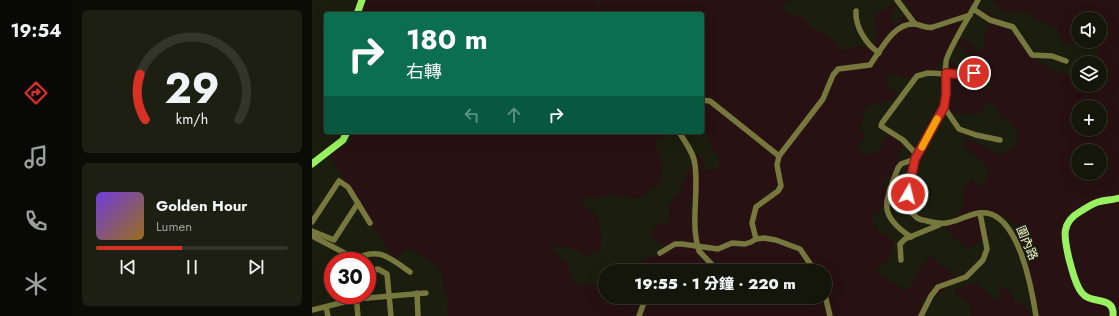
<!DOCTYPE html>
<html lang="zh-TW">
<meta charset="utf-8">
<style>
:root{--surface:#14160a;--page:#1d1f13;--text:#f1f3f6;--muted:#9d9f9c;--line:#33352b;--accent:#d93025}
body{margin:0;font-family:Jost,"Noto Sans TC",sans-serif;background:var(--page);color:var(--text);height:100vh;display:flex;flex-direction:column;font-size:15px;white-space:nowrap}
*{box-sizing:border-box;margin:0}
p{font-size:13px;color:var(--muted)}
.icon{flex:none;width:22px;height:22px;fill:none;stroke:currentColor;stroke-width:2;stroke-linecap:round;stroke-linejoin:round}
.map{position:relative;flex:1;overflow:hidden}
.panel{display:flex;flex-direction:column;gap:10px;padding:10px;background:#0b0c06;width:240px}
.panel>*{flex:none}
.banner{position:absolute;left:12px;top:12px;width:380px;height:122px;border-radius:4px;box-shadow:0 4px 16px #0002,0 0 0 1px var(--line);background:#0b6e4f;color:#fff;overflow:hidden}
.buttons{position:absolute;left:759px;top:12px;display:grid;gap:8px}
.buttons a{display:grid;place-items:center;width:36px;height:36px;border-radius:50%;background:var(--surface);box-shadow:0 4px 16px #0002,0 0 0 1px var(--line);font-size:20px}
.speed{position:absolute;left:12px;top:252px;display:flex;gap:8px;font-size:20px;font-weight:700;text-align:center}
.speed>*{display:grid;place-content:center;width:52px;height:52px;border-radius:50%;background:var(--surface);box-shadow:0 4px 16px #0002,0 0 0 1px var(--line);line-height:1}
.speed .limit{border:6px solid #d22;background:#fff;color:#111}
.pin{position:absolute;display:grid;place-items:center;width:34px;height:34px;color:#fff;margin:-17px;border:2px solid #fff;border-radius:50%;box-shadow:0 1px 4px #0007}
.me{position:absolute;width:44px;margin:-22px;rotate:8deg;stroke-linejoin:round;filter:drop-shadow(0 0 3px #0008)}
.turn{display:flex;align-items:center;gap:14px;height:84px;padding:0 16px;font-size:18px}
.turn .icon{width:52px;height:52px;stroke-width:2.5}
.turn b{display:block;font-size:28px;line-height:34px}
.lanes{display:flex;align-items:center;height:38px;padding:0 16px;background:#0003;justify-content:center;gap:20px;direction:ltr}
.lanes .off{opacity:.35}
.panel .card{flex:1;display:flex;flex-direction:column;justify-content:center;gap:6px;min-width:0;padding:0 14px;border-radius:6px;background:var(--page)}
.panel .dial{align-items:center;gap:0}
.dial svg{height:104px;overflow:visible;fill:none;stroke:var(--line);stroke-width:7;stroke-linecap:round;text-anchor:middle}
.dial text{fill:var(--text);stroke:none}
.song{display:flex;align-items:center;gap:12px}
.cover{width:48px;height:48px;border-radius:6px;background:linear-gradient(135deg,hsl(260 70% 55%),hsl(40 70% 35%))}
.played{height:4px;border-radius:2px;background:linear-gradient(90deg,var(--accent) 45%,var(--line) 45%)}
.keys{display:flex;justify-content:space-around;direction:ltr}
.trip{position:absolute;left:286px;top:264px;width:234px;height:40px;border-radius:20px;background:var(--surface);box-shadow:0 4px 16px #0002,0 0 0 1px var(--line);font-weight:800;line-height:40px;text-align:center}
main{display:flex;flex:1;min-height:0}
.tabs{display:flex;flex-direction:column;width:72px;justify-content:space-around;align-items:center;background:#080904;color:var(--muted)}
.tabs .icon{width:28px;height:28px}
.tabs .current{color:var(--accent)}
.tabs b{font-size:18px;color:var(--text)}
.map>svg:first-child{display:block}
.green{fill:#271112;fill-rule:evenodd}
.lines{fill:none;stroke-linecap:round;stroke-linejoin:round}
.minor{stroke:#77783d;stroke-width:5.5}
.major{stroke:#98f160;stroke-width:7}
.route-casing{stroke:#8d1f18;stroke-width:10}
.route{stroke:#d93025;stroke-width:7}
.slow{stroke:#f59e0b;stroke-width:7}
.labels{text-anchor:middle;dominant-baseline:central;stroke-width:4;stroke-linejoin:round;paint-order:stroke}
.street-label{font-size:12px;fill:#f6fbcf;stroke:#1b1d0e}
</style>
<main>
<nav class="tabs">
<b>19:54</b>
<svg class="icon current" aria-label="directions" viewBox="0 0 24 24"><path d="M12 3l9 9-9 9-9-9zM9 14v-3h6M13 9l2 2-2 2"/></svg>
<svg class="icon" aria-label="music" viewBox="0 0 24 24"><path d="M9 18V5l10-2v13"/><circle cx="6" cy="18" r="3"/><circle cx="16" cy="16" r="3"/></svg>
<svg class="icon" aria-label="phone" viewBox="0 0 24 24"><path d="M5 4h4l2 5-3 2q2 4 5 5l2-3 5 2v4C11 20 4 13 5 4z"/></svg>
<svg class="icon" aria-label="climate" viewBox="0 0 24 24"><path d="M12 3v18M4 7l16 10M4 17L20 7"/></svg>
</nav>
<section class="panel">
<div class="card dial"><svg viewBox="0 0 100 80">
<path d="M14 69A42 42 0 1 1 86 69"/>
<path d="M14 69A42 42 0 0 1 10 34" stroke="#d93025"/>
<text x="50" y="56" font-size="32" font-weight="700">29</text>
<text x="50" y="72" font-size="11">km/h</text>
</svg></div>
<div class="card">
<div class="song"><i class="cover"></i><div><b>Golden Hour</b><p>Lumen</p></div></div>
<div class="played"></div>
<div class="keys"><svg class="icon" aria-label="previous" viewBox="0 0 24 24"><path d="M18 5L8 12l10 7zM5 5v14"/></svg><svg class="icon" aria-label="pause" viewBox="0 0 24 24"><path d="M8 5v14M16 5v14"/></svg><svg class="icon" aria-label="next" viewBox="0 0 24 24"><path d="M6 5l10 7-10 7zM19 5v14"/></svg></div>
</div>
</section>
<div class="map">
<svg width="807" height="316" viewBox="0 0 807 316">
<rect width="100%" height="100%" fill="#1b1d0e"/>
<!-- green -->
<g class="green">
<path d="M54,0H282L287,5L289,0H479L469,5L477,15H488L502,29L521,38C526,52 532,53 544,45L556,49L563,44C566,34 563,26 563,15L583,4L579,17L581,22L585,24L598,10L597,5L591,0H665L657,7L659,11C641,25 636,65 618,72C611,74 601,79 594,78C586,77 584,72 576,74L573,79L575,84L585,94L584,99L555,106L548,128L552,135V140L545,146L546,150C556,156 562,157 570,147V142L580,132L591,146L585,154L588,163L580,176L570,180V184C576,189 576,196 575,204L559,218L569,234L577,236C586,250 578,262 565,268C568,280 585,283 594,290C603,286 602,278 606,271C609,265 615,261 619,256L644,277L625,296L610,301V316H135L136,304L129,269L116,259L95,248L83,260L15,152L38,144L41,132H357V135C333,143 349,147 350,163C351,170 348,178 347,185L324,199L302,194L286,198H269V203L286,217C287,233 298,250 274,256L254,246L249,248L238,245C242,254 251,257 256,265C259,271 258,278 263,284L293,286V297H513V271H321L333,259L350,253L355,247L341,238L339,233L346,224L356,223L359,220L356,205L369,191L377,166L386,157L384,152L393,161L390,171L405,168L408,165L406,156L400,149L398,139L390,123V14H54L49,5Z"/>
<path d="M681,0H807V316H726L724,301L716,287L703,226L692,216L687,214H667L666,220L678,235L655,249L634,229V224C651,213 651,209 650,190L660,179L670,188L673,186L675,172L679,173L669,160L653,148L652,143L655,139C678,146 693,170 708,134L697,121L689,116L681,103H676L666,114C654,112 643,117 634,109L636,65L639,61L646,68L647,78L651,81L665,84L672,89H677L680,78C672,59 656,58 645,43L647,39C656,38 659,44 664,51C670,50 671,47 674,43L672,32L678,25L669,13L675,12L684,16C708,37 728,78 766,75V85H788V63H786C791,53 780,40 768,42C764,43 760,44 755,44L748,37L743,27L739,25L734,24L716,13L695,12L689,9ZM766,19H788V41H766ZM766,107H788V129H766ZM766,151H788V173H766Z"/>
<path d="M661,283L665,284L682,300L687,298L688,284L691,288L699,291L701,301L713,305L720,316H660L658,304L644,295L643,290Z"/>
</g>
<g class="lines">
<!-- minor -->
<g class="minor">
<path d="M585,0L603,24"/>
<path d="M666,0C660,12 634,53 634,62C632,77 637,92 632,107C625,126 610,141 602,160C596,175 589,206 604,217C607,220 611,220 615,221C639,228 646,217 667,213C706,207 720,290 724,316"/>
<path d="M661,9L678,20L701,27L720,55L740,56L754,61"/>
<path d="M544,11C543,27 554,44 567,53"/>
<path d="M390,100L398,101L467,156"/>
<path d="M632,107L647,129L664,135L688,140"/>
<path d="M367,132C373,142 382,153 383,165C387,193 378,223 387,251L406,271"/>
<path d="M605,155L591,140L569,126L570,123L605,76L616,73L651,75L662,73"/>
<path d="M0,222L27,181L36,187L58,223"/>
<path d="M0,231L22,240L46,203"/>
<path d="M0,236L44,259C67,246 79,259 98,272"/>
<path d="M599,237C565,215 573,202 586,168L589,164L603,159"/>
<path d="M444,239L440,223L444,207L466,191L469,186L465,165L467,156L511,99L521,75L526,69L558,65C569,50 582,22 603,24C610,25 614,29 621,27L658,15"/>
<path d="M348,253L363,244H370L406,249L420,243L433,244L439,242L444,239L452,238L464,240L488,249L503,271"/>
<path d="M589,260L588,244L593,239L627,225"/>
<path d="M55,272L66,269L75,274L79,316"/>
<path d="M105,293L106,316"/>
<path d="M44,295L46,316"/>
<path d="M513,295L518,316"/>
<path d="M14,307L16,316"/>
<path d="M0,310L44,299L114,293"/>
<path d="M327,316L334,297"/>
<path d="M609,316L619,296L626,287L654,277L671,260L675,249L668,213"/>
</g>
<!-- major -->
<g class="major">
<path d="M45,14L50,0"/>
<path d="M0,164L31,140L35,132"/>
<path d="M801,316C803,295 779,305 770,293C763,285 760,269 757,259C752,237 748,223 769,211C774,208 780,204 786,202C792,200 800,200 807,198"/>
</g>
</g>
<g class="lines">
<!-- route casing -->
<g class="route-casing">
<path id="route" d="M596,194L603,159L632,107L634,94V73L651,75L662,73"/>
</g>
<!-- route -->
<use href="#route" class="route"/>
<!-- slow -->
<path class="slow" d="M610,147L625,119"/>
</g>
<g class="labels">
<!-- street labels -->
<g class="street-label">
<text transform="translate(715 243) rotate(67)">圍內路</text>
</g>
</g>
</svg>
<div class="buttons">
<a><svg class="icon" aria-label="sound" viewBox="0 0 24 24"><path d="M4 9h4l5-4v14l-5-4H4zM17 9q2 3 0 6"/></svg></a>
<a><svg class="icon" aria-label="layers" viewBox="0 0 24 24"><path d="M12 4l9 5-9 5-9-5zM3 14l9 5 9-5"/></svg></a>
<a>+</a>
<a>−</a>
</div>
<div class="speed"><div class="limit">30</div></div>
<div class="pin" style="left:662px;top:73px;background:#d93025"><svg class="icon" aria-label="arrive" viewBox="0 0 24 24"><path d="M6 21V4h12l-3 4 3 4H6"/></svg></div>
<svg class="me" style="left:596px;top:194px" viewBox="-20 -20 40 40"><circle r="17" fill="#d93025" stroke="#fff" stroke-width="3"/><path d="M0-11L8 9 0 5-8 9z" fill="#fff"/></svg>
<div class="trip">19:55 · 1 分鐘 · 220 m</div>
<div class="banner">
<div class="turn"><svg class="icon" aria-label="right" viewBox="0 0 24 24"><path d="M7 20v-9h11M14 6l5 5-5 5"/></svg><div><b>180 m</b>右轉</div></div>
<div class="lanes"><svg class="icon off" aria-label="left" viewBox="0 0 24 24"><path d="M17 20v-9H6M10 6l-5 5 5 5"/></svg><svg class="icon off" aria-label="ahead" viewBox="0 0 24 24"><path d="M12 20V5M6 11l6-6 6 6"/></svg><svg class="icon" aria-label="right" viewBox="0 0 24 24"><path d="M7 20v-9h11M14 6l5 5-5 5"/></svg></div>
</div>
</div>
</main>
